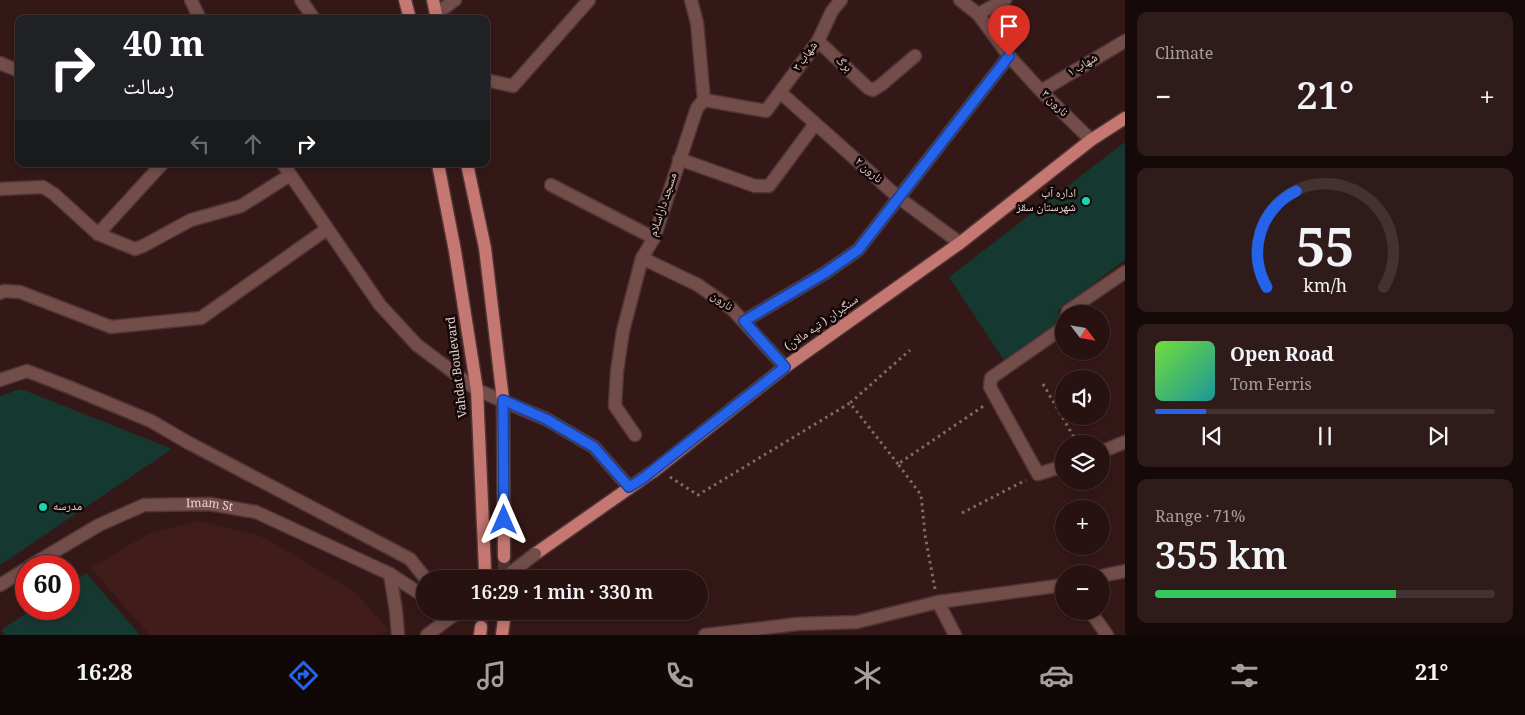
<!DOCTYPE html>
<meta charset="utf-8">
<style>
:root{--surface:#271211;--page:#2f1b1a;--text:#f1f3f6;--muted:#a49e9f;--line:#433231;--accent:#2563eb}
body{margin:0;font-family:Georgia,"Noto Naskh Arabic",serif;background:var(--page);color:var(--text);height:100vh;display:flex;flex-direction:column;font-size:19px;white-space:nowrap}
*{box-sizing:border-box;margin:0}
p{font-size:16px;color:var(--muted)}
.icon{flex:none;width:28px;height:28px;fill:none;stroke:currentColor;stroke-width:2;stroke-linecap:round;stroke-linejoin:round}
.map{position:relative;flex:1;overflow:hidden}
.panel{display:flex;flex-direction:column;gap:12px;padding:12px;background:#150a09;width:400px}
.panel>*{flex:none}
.banner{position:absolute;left:15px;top:15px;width:475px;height:152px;border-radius:10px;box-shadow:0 2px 8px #0003,0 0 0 1px var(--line);background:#202124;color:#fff;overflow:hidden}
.needle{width:32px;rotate:121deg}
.buttons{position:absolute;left:1055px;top:305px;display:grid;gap:10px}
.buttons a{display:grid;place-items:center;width:55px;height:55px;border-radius:50%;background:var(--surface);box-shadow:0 2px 8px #0003,0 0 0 1px var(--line);font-size:25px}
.speed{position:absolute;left:15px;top:555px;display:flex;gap:10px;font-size:25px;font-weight:700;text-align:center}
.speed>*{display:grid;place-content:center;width:65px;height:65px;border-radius:50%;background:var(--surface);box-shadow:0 2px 8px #0003,0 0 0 1px var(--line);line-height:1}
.speed .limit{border:8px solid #d22;background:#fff;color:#111}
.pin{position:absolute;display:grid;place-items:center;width:42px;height:42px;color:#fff;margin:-51px -21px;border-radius:50% 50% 50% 0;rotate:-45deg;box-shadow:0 0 5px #0007}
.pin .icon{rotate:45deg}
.me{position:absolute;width:55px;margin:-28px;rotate:0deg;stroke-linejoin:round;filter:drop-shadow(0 0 4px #0008)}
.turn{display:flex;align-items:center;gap:18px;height:105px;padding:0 25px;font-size:22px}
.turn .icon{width:65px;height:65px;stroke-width:2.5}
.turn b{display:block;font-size:35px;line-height:42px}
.lanes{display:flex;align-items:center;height:48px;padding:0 25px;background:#0003;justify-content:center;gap:25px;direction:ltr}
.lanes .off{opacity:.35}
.big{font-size:38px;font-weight:600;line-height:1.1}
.panel .tile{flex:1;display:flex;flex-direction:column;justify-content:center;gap:8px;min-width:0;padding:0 18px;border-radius:10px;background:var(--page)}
.panel .dial{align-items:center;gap:0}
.dial svg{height:130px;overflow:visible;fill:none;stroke:var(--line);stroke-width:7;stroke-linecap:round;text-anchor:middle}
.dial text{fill:var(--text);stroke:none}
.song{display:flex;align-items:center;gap:15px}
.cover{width:60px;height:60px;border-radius:8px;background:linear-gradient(135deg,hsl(100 70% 55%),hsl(180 70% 35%))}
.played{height:5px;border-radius:2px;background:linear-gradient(90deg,var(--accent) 15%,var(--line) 15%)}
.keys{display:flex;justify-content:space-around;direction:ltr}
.heat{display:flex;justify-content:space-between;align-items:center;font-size:28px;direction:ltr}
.charge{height:8px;border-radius:4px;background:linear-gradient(90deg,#34c759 71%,var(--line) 0)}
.trip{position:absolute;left:416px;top:570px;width:292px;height:50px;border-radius:25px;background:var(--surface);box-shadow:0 2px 8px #0003,0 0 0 1px var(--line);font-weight:600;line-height:50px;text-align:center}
.tabs{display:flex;height:80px;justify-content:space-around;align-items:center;background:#100707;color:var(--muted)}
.tabs .icon{width:35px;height:35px}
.tabs .selected{color:var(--accent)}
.tabs b{font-size:22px;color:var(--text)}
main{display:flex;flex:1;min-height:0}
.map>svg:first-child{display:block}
.built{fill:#401d1b}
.building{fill:#153931}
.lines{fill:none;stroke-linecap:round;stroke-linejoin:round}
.major-tunnel{stroke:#4e3432;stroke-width:12;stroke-dasharray:12 6;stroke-linecap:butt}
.minor-casing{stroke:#503534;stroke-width:15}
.major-casing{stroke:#503534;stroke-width:15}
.path{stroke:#826a68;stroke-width:3;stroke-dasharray:2.5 4;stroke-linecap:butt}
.minor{stroke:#734d4a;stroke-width:12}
.major{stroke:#c57771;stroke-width:12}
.minor-bridge-casing{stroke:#503534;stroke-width:15;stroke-linecap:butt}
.minor-bridge{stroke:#734d4a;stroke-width:12}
.route-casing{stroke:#184099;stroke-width:12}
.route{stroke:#2563eb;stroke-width:9}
.poi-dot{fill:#17d5b3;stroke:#130707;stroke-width:2}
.labels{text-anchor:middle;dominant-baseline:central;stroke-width:5;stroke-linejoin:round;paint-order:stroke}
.street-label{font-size:12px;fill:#e3d0ce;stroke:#130707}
.poi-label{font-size:12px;fill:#e3d0ce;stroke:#130707;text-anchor:end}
</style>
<main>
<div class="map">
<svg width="1125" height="635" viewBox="0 0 1125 635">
<rect width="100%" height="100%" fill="#341817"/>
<!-- built -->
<path class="built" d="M198,521L260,536L291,553L356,593L389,630L380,635H150L91,568L150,533Z"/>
<!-- building -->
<g class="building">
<path d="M1125,142V260L1058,310L1062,321L1005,362L949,277Z"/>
<path d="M21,389L172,449L0,565V396Z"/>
<path d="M86,573L140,635H6L1,630L33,609H69V585Z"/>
</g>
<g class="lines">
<!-- major-tunnel -->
<g class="major-tunnel">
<path d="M504,557V579"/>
<path d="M481,627L483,611"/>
</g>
<!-- minor casing -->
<g class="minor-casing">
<g id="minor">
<path d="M191,0L200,19"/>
<path d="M301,0L314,19"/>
<path d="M960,0L978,14L1009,56L1041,91L1091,140"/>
<path d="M436,14L455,0"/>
<path d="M978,14L1005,0"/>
<path d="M818,41L868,88L873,90L881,85L915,56"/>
<path d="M0,63L19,71"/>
<path d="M486,80L513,86L589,0"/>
<path d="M1041,91L1125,41"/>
<path d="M781,93L899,198L960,243"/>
<path d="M704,100L766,111L818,41L832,11L841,0"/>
<path d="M679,159L755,186H769L815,124"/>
<path d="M283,164L380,305L417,345L477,390L546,419L594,447L629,487"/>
<path d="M551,185L654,238"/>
<path d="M0,189L43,187L54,194L98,234L135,249L143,246L191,220L241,206L290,175"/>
<path d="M98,234L162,164"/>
<path d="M642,258L698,285L732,309L785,367"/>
<path d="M0,293L4,291L20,292L111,327L201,318L327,229"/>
<path d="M1067,314L1068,311L1125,272"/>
<path d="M744,321L825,273L858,250L1009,56"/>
<path d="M1064,327L991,378L990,387L1038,474L1064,466"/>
<path d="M0,380L27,371L69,387L151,421L187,442L410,559L426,579"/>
<path d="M635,435L615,406L617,371L623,331L642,258L654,238L697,108L704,100L697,23L691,0"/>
<path d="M1101,452L1125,442"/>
<path id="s1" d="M30,566L99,525L144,505L210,504L256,512L390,574"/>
<path d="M1101,576L1125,571"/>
<path d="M0,585L26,569"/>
<path d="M938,602L955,635"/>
<path d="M1090,611L1107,635"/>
<path d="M398,635L396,611L390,574L425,597"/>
<path d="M427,635L459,611"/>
<path d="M705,635L797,624L857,622L938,602L1064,585"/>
</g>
</g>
<!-- major casing -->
<g class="major-casing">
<g id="major">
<path d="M405,0L410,19"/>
<path d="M433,0L437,19"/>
<path d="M438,164L455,251L477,390L485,570"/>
<path d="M467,164L485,248L503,400L504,557"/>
<path d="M535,554L655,470L785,367L960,243L1091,140L1125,118"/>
<path d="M480,635L481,627"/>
<path d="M502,635L505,612"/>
</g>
</g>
<!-- path -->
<g class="path">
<path d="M1043,384L1078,444"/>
<path d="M898,464L850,403L910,350"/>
<path d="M670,477L698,495L850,403"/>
<path d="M962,513L1026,480"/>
<path d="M935,589L925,535L921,495L898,464L985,405"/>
</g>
<!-- minor -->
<use href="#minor" class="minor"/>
<!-- major -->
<use href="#major" class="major"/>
<!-- minor-bridge casing -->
<g class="minor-bridge-casing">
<path id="minor-bridge" d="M503,579L535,554"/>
</g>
<!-- minor-bridge -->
<use href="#minor-bridge" class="minor-bridge"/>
</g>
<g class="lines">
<!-- route casing -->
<g class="route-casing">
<path id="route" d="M504,520L503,400L546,419L594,447L629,487L642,479L785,367L744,321L825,273L858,250L1009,56"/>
</g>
<!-- route -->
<use href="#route" class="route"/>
</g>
<!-- markers -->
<g class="poi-dot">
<circle cx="1086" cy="201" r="5"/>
<circle cx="43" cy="507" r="5"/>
</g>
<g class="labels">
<!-- street labels -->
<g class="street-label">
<text transform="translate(806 57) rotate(-54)">شهاب ۳</text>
<text transform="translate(843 65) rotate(44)">برگ</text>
<text transform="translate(1083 66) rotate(-31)">شهاب ۱</text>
<text transform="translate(1054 104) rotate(45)">نارون ۳</text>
<text transform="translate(868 171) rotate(42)">نارون ۲</text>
<text transform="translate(664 205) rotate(-72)">مسجد داراسلام</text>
<text transform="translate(721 302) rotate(36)">نارون</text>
<text transform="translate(822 324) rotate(-35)">سنگبران ( تپه مالان)</text>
<text transform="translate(458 367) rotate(-97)">Vahdat Boulevard</text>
<text stroke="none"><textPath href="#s1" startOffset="195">Imam St</textPath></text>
</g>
<!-- poi labels -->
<g class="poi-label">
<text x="1076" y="194">اداره آب<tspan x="1076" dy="14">شهرستان سقز</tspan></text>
<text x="53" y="507" text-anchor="start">مدرسه</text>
</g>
</g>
</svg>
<div class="buttons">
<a><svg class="needle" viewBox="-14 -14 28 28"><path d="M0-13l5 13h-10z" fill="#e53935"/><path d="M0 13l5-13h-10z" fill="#a49e9f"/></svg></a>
<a><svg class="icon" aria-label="sound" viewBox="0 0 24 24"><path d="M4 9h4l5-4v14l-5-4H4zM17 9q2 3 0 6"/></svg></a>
<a><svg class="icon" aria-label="layers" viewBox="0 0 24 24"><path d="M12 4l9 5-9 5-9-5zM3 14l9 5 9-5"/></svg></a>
<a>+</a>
<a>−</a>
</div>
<div class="speed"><div class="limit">60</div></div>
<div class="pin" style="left:1009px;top:56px;background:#d93025"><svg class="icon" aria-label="arrive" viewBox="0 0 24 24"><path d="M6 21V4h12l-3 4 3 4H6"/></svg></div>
<svg class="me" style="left:504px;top:520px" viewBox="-20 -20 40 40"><path d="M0-17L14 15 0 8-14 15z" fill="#2563eb" stroke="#fff" stroke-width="4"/></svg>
<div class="trip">16:29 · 1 min · 330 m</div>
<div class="banner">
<div class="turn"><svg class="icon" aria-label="right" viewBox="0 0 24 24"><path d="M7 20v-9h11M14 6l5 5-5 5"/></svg><div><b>40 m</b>رسالت</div></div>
<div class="lanes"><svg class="icon off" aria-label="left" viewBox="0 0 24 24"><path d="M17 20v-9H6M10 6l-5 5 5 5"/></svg><svg class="icon off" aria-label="ahead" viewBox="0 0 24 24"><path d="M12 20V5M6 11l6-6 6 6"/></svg><svg class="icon" aria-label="right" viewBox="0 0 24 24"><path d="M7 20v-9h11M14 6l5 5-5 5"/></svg></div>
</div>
</div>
<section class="panel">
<div class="tile"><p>Climate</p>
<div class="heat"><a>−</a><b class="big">21°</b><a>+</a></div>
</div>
<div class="tile dial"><svg viewBox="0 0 100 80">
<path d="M14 69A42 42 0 1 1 86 69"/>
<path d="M14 69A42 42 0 0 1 32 10" stroke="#2563eb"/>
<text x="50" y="56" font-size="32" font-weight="700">55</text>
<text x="50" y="72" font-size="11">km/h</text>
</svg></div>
<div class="tile">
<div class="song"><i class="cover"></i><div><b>Open Road</b><p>Tom Ferris</p></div></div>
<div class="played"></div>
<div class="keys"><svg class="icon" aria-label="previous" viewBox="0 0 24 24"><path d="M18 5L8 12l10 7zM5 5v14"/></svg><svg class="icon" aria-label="pause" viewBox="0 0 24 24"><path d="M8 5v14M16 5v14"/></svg><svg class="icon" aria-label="next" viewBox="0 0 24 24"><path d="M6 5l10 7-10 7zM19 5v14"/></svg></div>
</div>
<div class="tile"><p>Range · 71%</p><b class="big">355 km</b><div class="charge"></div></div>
</section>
</main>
<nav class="tabs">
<b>16:28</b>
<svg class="icon selected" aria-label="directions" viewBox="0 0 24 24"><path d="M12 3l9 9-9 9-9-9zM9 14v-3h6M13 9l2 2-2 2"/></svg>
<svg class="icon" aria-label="music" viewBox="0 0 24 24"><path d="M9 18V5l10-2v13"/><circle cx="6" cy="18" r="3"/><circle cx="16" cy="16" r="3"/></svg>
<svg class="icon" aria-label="phone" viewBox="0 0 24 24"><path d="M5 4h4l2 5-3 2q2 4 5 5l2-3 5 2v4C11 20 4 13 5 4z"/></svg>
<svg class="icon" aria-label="climate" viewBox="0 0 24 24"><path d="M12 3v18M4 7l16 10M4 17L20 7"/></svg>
<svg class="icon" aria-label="car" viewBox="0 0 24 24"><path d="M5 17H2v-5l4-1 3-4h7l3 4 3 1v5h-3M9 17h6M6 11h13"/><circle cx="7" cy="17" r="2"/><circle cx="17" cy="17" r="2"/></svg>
<svg class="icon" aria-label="filters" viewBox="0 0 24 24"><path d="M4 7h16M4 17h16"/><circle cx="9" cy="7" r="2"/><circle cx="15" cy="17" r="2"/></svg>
<b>21°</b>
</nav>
